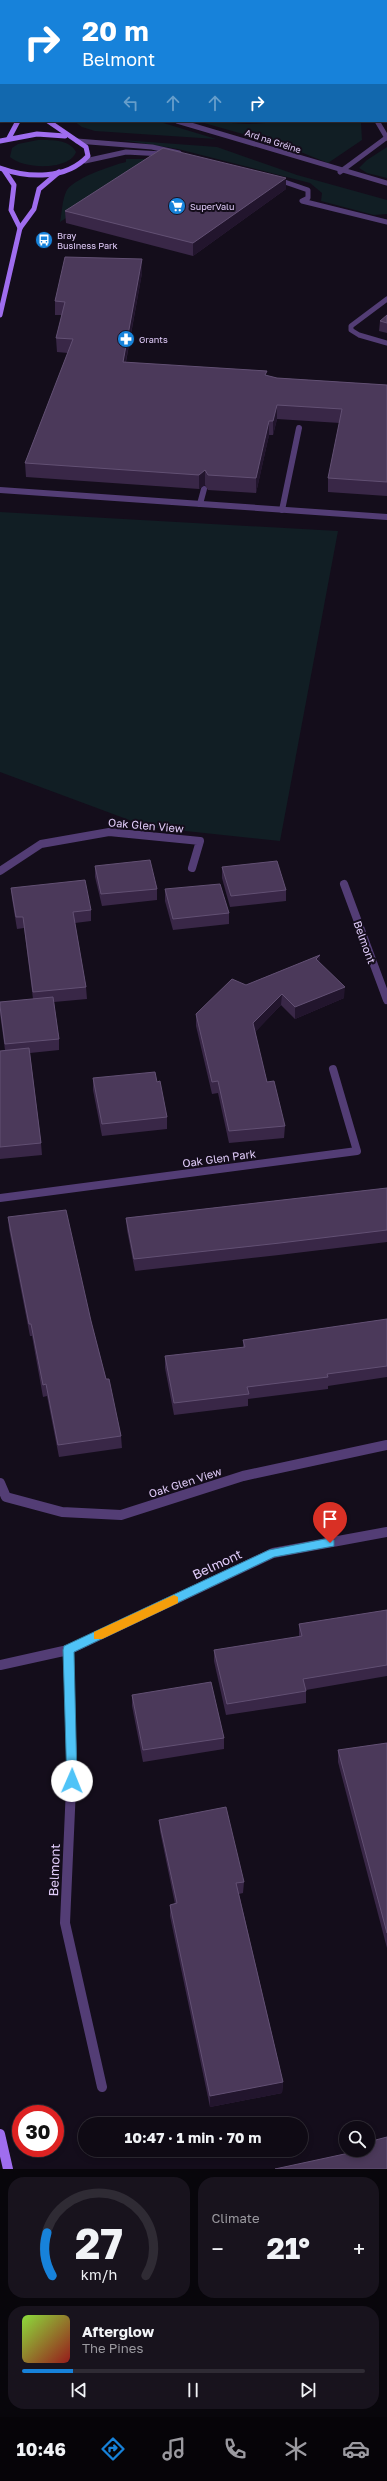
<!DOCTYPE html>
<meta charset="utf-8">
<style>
:root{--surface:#0f0a14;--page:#18131d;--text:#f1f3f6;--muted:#9b9aa0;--line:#2f2b34;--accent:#1782da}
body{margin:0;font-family:"Golos Text",sans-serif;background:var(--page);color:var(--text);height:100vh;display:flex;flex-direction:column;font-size:15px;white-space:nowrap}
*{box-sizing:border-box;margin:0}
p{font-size:13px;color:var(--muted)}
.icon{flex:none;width:22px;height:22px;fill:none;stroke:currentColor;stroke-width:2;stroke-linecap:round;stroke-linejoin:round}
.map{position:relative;height:2169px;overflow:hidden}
.details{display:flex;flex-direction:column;gap:8px;padding:8px;background:#08060b;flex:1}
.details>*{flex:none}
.banner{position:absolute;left:0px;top:0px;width:387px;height:122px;box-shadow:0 2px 6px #0003,0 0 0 1px var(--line);background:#1782da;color:#fff;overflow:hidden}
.buttons{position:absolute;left:339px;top:2121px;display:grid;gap:8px}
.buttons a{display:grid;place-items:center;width:36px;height:36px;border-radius:50%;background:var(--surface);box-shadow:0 2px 6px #0003,0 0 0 1px var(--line);font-size:20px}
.speed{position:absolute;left:12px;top:2105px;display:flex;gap:8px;font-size:20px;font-weight:700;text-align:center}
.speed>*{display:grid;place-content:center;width:52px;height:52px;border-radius:50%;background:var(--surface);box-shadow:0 2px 6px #0003,0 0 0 1px var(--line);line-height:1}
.speed .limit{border:6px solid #d22;background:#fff;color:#111}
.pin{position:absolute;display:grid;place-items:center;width:34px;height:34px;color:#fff;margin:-41px -17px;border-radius:50% 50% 50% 0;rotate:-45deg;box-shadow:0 0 4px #0007}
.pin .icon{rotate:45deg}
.me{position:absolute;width:44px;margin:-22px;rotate:1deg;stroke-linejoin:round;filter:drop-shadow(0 0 3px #0008)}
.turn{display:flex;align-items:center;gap:14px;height:84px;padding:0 16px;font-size:18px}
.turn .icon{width:52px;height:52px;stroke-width:2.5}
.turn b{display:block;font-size:28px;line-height:34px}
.lanes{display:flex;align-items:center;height:38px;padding:0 16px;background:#0003;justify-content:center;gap:20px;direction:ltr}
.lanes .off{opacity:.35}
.big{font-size:30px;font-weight:700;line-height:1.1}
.details .widget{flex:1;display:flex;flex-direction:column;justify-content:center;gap:6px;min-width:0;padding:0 14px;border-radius:16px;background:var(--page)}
.details .dial{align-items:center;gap:0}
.dial svg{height:104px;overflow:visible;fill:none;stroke:var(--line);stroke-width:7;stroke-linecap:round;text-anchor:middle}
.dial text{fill:var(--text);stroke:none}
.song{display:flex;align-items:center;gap:12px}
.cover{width:48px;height:48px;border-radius:6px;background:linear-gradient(135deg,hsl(90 70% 55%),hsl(0 70% 35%))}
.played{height:4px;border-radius:2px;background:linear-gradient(90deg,var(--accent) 15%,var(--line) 15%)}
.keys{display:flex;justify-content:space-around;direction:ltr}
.heat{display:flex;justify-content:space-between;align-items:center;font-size:22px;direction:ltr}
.details .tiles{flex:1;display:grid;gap:8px;grid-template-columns:1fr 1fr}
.widget:last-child{grid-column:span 2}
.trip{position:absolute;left:78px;top:2117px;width:230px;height:40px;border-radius:20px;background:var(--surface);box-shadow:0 2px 6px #0003,0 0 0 1px var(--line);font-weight:700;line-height:40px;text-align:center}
.dock{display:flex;height:64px;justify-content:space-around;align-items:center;background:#060408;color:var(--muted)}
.dock .icon{width:28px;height:28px}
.dock .on{color:var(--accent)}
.dock b{font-size:18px;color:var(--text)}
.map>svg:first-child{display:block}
.green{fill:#111e24}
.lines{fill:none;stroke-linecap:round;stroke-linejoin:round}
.service-far1{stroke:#533d75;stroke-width:5}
.service{stroke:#533d75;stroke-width:6}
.minor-far3{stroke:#533d75;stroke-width:5}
.minor-far2{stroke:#533d75;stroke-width:6}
.minor-far1{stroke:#533d75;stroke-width:8}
.minor{stroke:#533d75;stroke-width:10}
.secondary-far1{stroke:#9f6def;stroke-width:5}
.secondary{stroke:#9f6def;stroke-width:10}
.wall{fill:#392747}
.shaded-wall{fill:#22152d}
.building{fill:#4b395a;stroke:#625073}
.route{fill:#4fc3f7;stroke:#337fa1}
.slow{fill:#f59e0b}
.labels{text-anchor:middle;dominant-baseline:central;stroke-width:4;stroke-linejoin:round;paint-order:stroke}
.far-street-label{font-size:9px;fill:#e1ccfa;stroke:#140d1b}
.far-poi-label{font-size:9px;fill:#e1ccfa;stroke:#140d1b;text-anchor:start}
.street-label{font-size:11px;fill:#e1ccfa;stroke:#140d1b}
.near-street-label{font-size:13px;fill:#e1ccfa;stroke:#140d1b}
</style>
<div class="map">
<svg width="387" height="2169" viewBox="0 0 387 2169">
<rect width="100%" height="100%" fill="#140d1b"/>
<!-- green -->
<g class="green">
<path d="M74,121H157L216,139L95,131L82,127Z"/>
<path d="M197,121L248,124L298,121L361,123L362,140L328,163L288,147Z"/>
<path d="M38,140C50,140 70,139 76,152C69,171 23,169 10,157L12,148L18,144Z"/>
<path d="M122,140L217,147L297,175L387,200V214L374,215L321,201L322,193L310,183L178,149Z"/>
<path d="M387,147V178L367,173L359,168L367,160Z"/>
<path d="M126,159H149L147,165L60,222C62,213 62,201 66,192C71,179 113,165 126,162Z"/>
<path d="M0,512L338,531L280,841L148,827L0,772Z"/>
</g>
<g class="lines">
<!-- service-far1 -->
<g class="service-far1">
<path d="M77,141L152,147L179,153"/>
<path d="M85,161L126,152L163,154"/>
<path d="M276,179L308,190V198L302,201L387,222"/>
</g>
<!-- service -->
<g class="service">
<path d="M200,504L204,489"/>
<path d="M282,510L299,428"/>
</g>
<!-- minor-far3 -->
<g class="minor-far3">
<path d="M177,121L387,183"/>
<path d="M377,121L387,138"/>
<path d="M340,172L386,138"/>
<path d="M387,299L351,326V330L359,335L387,343"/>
</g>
<!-- minor-far2 -->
<path class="minor-far2" d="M0,490L387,517"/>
<!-- minor-far1 -->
<g class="minor-far1">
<path d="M0,871L41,844L109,832L200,841L192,868"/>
<path d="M344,884L387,1000"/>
<path d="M0,1198L357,1151L333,1069"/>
</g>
<!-- minor -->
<g class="minor">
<path d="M0,1483L6,1497L62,1512L121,1515L243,1476L387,1445"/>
<path d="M68,1650L273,1553L387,1532"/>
<path d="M0,1665L68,1650L72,1765L65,1923L102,2087"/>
</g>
<!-- secondary-far1 -->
<g class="secondary-far1">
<path d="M9,138L18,121"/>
<path d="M0,141L37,134L65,136"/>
<path d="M0,168C28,178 66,180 88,156L86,147L48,121"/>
<path d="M4,170L14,185L11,210L20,228"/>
<path d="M0,315L20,228L34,209L39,189L59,172"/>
</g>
<!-- secondary -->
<path class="secondary" d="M0,2134L8,2169"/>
</g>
<!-- wall -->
<g class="wall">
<path d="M386,17L387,19V67H386Z"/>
<path d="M286,189L193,256L66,223L65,211Z"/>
<path d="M142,273L126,362L266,376L277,378L387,385V496L328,492V478L340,423L277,419L273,435H269L256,493L208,490L205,485L199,489L26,477L25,463L68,353L57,352L56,338L62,315H55V301Z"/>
<path d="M387,315V333L379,331L380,321Z"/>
<path d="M95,866L157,889V900L102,906L95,877Z"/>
<path d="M222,867L286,890V901L230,907L222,878Z"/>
<path d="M11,888L91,910V921L75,923L86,987L87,999L54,1002L59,1039V1050L30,1053L41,1143L42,1155L0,1159V1051L5,1050L0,1014V1002L33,999L24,928L17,929L12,899Z"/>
<path d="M165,889L229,913V924L173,930L165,901Z"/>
<path d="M320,955L319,962L344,998L295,1019L281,1005L255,1032L267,1082L285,1126L284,1138L229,1143L218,1093L212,1094L196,1026V1014L246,985Z"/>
<path d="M93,1078L167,1117V1129L102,1136L93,1090Z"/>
<path d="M387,1188V1242L279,1255L135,1271L127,1230L126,1218Z"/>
<path d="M8,1217L91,1321L106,1379L121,1436L122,1448L59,1457L47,1396L43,1397L32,1336H30L9,1229Z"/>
<path d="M387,1319V1377L328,1386V1389L248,1399V1406L174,1415L165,1368V1356L243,1347V1340Z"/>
<path d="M387,1610V1676L306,1690V1703L226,1715L214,1661V1650L299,1637V1624Z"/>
<path d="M132,1695L224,1738V1749L143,1762L132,1706Z"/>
<path d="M387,1743V1948L338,1762V1750Z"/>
<path d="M159,1820L244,1882L243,1893L239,1894L283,2082L282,2093L210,2107L170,1916V1905L175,1904L160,1831Z"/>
</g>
<!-- shaded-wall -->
<g class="shaded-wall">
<path d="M387,0V9H386V1Z"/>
<path d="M286,178V189L193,256V243Z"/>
<path d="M142,259V273L123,376V362Z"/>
<path d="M277,405V419L273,435V421Z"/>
<path d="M269,421V435L256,493V478Z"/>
<path d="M205,470V485L199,489V475Z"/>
<path d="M320,955L319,967L316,959Z"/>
<path d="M345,987L344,998L295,1019V1007Z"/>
<path d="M282,994L281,1005L252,1035L253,1023Z"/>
<path d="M283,2082L282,2093L210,2107V2096Z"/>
</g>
<!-- building -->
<g class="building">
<path d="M103,0H387L386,1H102Z"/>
<path d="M386,17L387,19V59H386Z"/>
<path d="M163,148L286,178L193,243L65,211Z"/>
<path d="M65,257L142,259L123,362L267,371L265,375L277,378L387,385V482L328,478L342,409L277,405L273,421H269L256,478L208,475L205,470L199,475L25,463L73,339L56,338L65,302L55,301Z"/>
<path d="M387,315V323L380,321Z"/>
<path d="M150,860L157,889L101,894L95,866Z"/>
<path d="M277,861L286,890L231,896L222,867Z"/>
<path d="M85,880L91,910L73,912L86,987L33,992L23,917H16L11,888Z"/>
<path d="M220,884L229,913L173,919L165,889Z"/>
<path d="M320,955L316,959L345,987L295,1007L282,994L253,1023L267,1082L274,1081L285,1126L229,1131L218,1081L212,1082L196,1014L232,979L246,985Z"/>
<path d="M53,997L59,1039L5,1044L0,1006V1002Z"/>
<path d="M29,1048L41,1143L0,1147V1051Z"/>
<path d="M155,1072L157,1082L160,1081L167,1117L102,1124L93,1078Z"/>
<path d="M387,1188V1230L280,1243L134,1259L126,1218Z"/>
<path d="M66,1210L91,1321L106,1379H109L121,1436L58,1445L46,1384L43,1385L31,1324H29L8,1217Z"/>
<path d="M387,1319V1366L327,1374L328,1377L247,1387L249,1394L174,1403L165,1356L245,1347L243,1340Z"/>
<path d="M387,1610V1665L303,1679L306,1691L227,1704L214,1650L302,1636L299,1624Z"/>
<path d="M211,1682L224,1738L143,1750L132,1695Z"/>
<path d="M387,1743V1933L338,1750Z"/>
<path d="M226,1807L244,1882L236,1883L283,2082L210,2096L170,1905L177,1903L159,1820Z"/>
<path d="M387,2137V2169H275L363,2150H368V2149H369L368,2142Z"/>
</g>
<!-- route -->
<path class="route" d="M330,1538L334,1540V1546L274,1557L74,1652L77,1781L76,1785H67L63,1650L64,1646L269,1550Z"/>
<!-- slow -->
<path class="slow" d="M174,1595L178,1597V1603L102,1639H94V1632Z"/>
<!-- icons -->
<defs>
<g id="supermarket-disc" transform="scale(0.9)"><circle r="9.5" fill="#1782da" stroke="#140d1b"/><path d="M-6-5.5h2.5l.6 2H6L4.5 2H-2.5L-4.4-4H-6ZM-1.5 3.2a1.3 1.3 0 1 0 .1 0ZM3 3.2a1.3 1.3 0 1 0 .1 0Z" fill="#fff"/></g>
<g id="bus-disc" transform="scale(0.9)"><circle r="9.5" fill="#1782da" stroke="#140d1b"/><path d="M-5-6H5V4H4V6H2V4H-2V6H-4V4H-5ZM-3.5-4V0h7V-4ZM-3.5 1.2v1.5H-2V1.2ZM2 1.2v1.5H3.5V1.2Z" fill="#fff"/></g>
<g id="pharmacy-disc" transform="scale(0.9)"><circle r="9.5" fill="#1782da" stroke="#140d1b"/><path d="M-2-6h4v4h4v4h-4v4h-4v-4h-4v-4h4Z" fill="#fff"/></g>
</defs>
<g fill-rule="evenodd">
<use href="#supermarket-disc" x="177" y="206"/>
<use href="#bus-disc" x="44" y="240"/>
<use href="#pharmacy-disc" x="126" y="339"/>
</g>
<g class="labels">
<!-- far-street labels -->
<g class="far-street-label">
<text transform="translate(273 141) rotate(18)">Ard na Gréine</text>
</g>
<!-- far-poi labels -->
<g class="far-poi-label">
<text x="190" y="206">SuperValu</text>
<text x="57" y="235">Bray<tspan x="57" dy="10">Business Park</tspan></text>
<text x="139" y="339">Grants</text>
</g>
<!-- street labels -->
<g class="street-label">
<text transform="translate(146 825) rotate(5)">Oak Glen View</text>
<text transform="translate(365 942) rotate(70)">Belmont</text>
<text transform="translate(219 1158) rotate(-8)">Oak Glen Park</text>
<text transform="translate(185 1482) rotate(-18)">Oak Glen View</text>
</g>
<!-- near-street labels -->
<g class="near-street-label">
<text transform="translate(217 1564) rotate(-25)">Belmont</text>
<text transform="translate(54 1870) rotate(-88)">Belmont</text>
</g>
</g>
</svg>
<div class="buttons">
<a><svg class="icon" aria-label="search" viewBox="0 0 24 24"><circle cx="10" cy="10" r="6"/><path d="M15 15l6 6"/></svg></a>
</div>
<div class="speed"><div class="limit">30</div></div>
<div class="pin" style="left:330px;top:1543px;background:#d93025"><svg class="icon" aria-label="arrive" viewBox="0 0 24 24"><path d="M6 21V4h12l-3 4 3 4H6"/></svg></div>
<svg class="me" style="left:72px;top:1781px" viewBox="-20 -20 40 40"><circle r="19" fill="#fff"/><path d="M0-13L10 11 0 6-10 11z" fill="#4fc3f7"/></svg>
<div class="trip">10:47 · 1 min · 70 m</div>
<div class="banner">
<div class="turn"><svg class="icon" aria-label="right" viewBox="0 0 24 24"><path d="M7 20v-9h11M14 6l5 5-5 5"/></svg><div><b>20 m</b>Belmont</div></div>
<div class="lanes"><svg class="icon off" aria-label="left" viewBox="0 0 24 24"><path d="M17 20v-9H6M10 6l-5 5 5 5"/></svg><svg class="icon off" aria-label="ahead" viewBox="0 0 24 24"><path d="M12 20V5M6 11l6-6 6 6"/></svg><svg class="icon off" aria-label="ahead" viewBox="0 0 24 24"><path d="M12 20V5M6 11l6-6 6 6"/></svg><svg class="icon" aria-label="right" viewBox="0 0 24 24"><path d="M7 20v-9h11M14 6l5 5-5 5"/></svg></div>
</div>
</div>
<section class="details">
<div class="tiles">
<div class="widget dial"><svg viewBox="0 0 100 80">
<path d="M14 69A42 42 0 1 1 86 69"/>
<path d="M14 69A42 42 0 0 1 10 36" stroke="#1782da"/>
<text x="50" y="56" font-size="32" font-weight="700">27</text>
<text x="50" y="72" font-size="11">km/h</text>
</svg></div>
<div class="widget"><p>Climate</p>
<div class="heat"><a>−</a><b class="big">21°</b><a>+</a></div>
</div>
<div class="widget">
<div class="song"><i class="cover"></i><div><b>Afterglow</b><p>The Pines</p></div></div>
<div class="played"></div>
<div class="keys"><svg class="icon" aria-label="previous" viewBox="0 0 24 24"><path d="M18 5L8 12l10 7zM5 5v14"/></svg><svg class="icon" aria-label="pause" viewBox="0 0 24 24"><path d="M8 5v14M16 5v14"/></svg><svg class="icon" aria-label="next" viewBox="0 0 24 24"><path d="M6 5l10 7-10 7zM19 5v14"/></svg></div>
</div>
</div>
</section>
<nav class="dock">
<b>10:46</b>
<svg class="icon on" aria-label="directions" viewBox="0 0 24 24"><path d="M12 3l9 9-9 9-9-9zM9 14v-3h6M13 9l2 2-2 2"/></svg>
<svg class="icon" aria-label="music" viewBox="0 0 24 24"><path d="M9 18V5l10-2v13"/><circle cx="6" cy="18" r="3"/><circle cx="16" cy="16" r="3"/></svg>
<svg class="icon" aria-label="phone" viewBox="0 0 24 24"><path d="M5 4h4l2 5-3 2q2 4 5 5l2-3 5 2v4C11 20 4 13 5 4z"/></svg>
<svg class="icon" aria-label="climate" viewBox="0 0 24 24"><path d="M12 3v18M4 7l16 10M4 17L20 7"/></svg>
<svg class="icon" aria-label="car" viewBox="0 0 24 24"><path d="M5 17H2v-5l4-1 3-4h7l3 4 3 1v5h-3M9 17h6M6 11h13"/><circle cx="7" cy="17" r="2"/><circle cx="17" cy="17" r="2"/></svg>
</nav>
